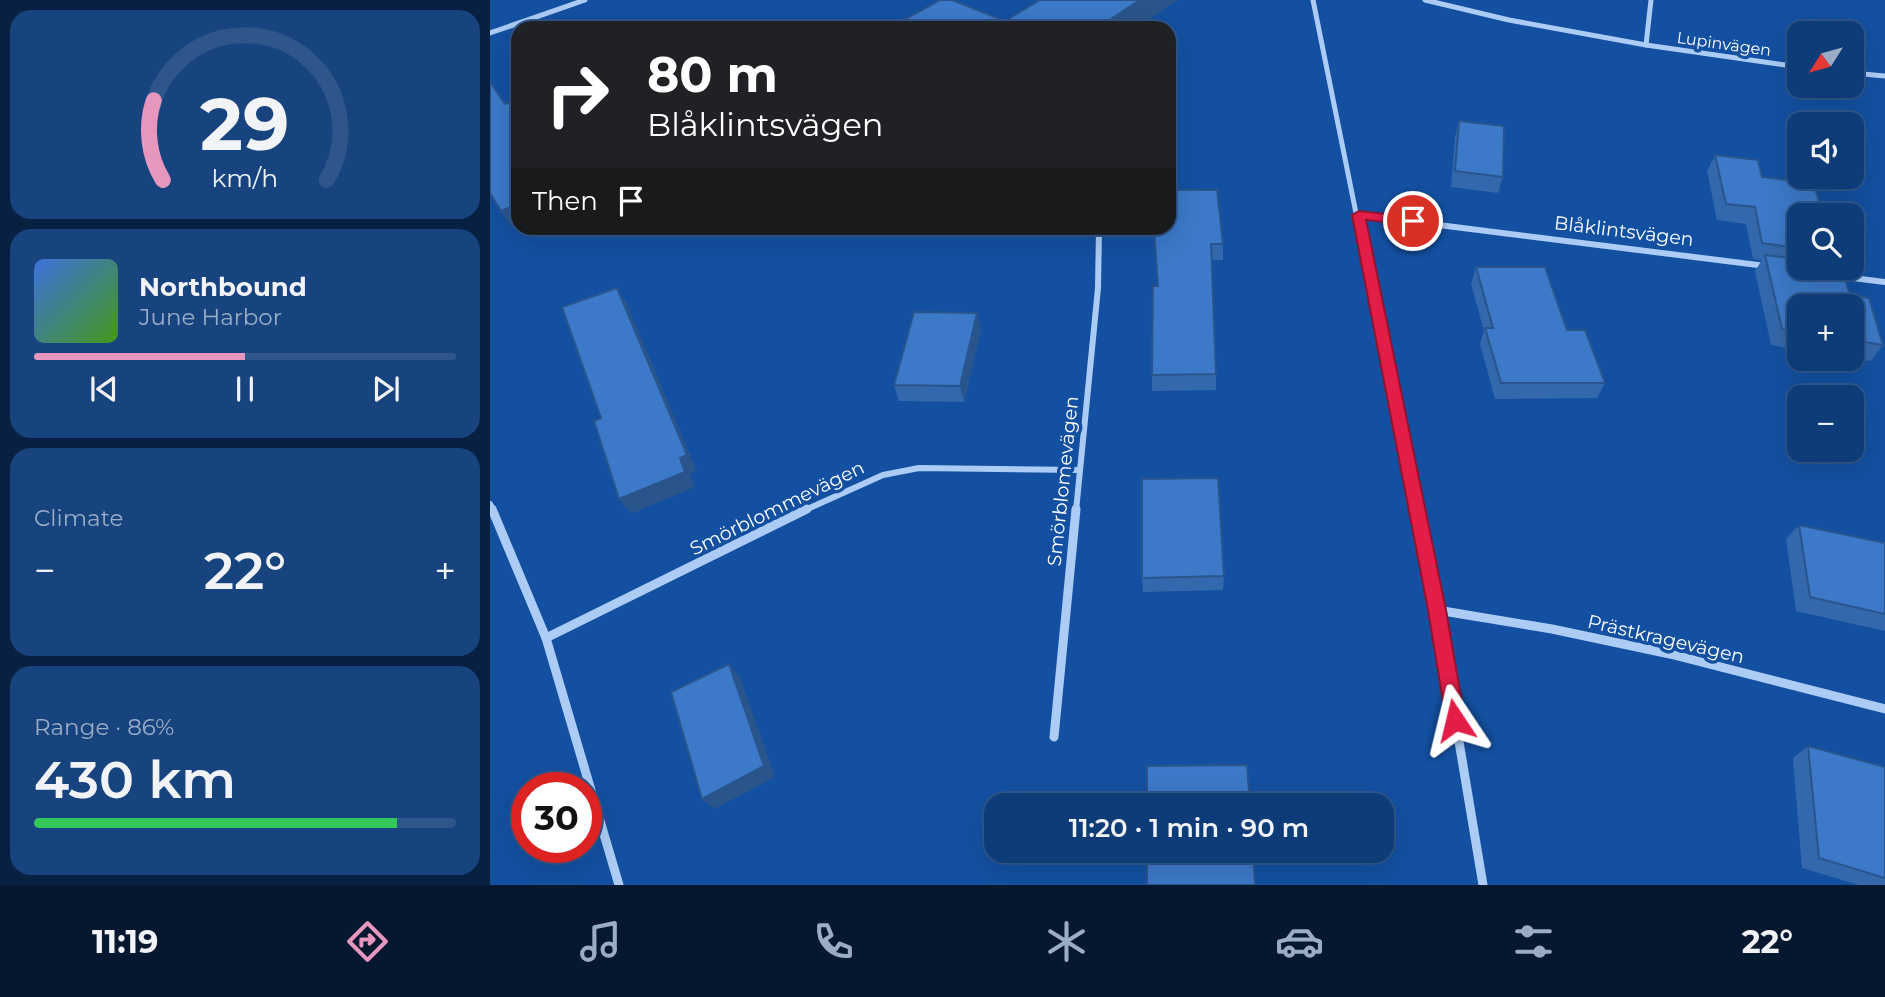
<!DOCTYPE html>
<meta charset="utf-8">
<style>
:root{--surface:#0e3c79;--page:#17437e;--text:#f1f3f6;--muted:#9badc6;--line:#2e568a;--accent:#e797bd}
body{margin:0;font-family:Montserrat,sans-serif;background:var(--page);color:var(--text);height:100vh;display:flex;flex-direction:column;font-size:26px;white-space:nowrap}
*{box-sizing:border-box;margin:0}
p{font-size:23px;color:var(--muted)}
.icon{flex:none;width:38px;height:38px;fill:none;stroke:currentColor;stroke-width:2;stroke-linecap:round;stroke-linejoin:round}
.map{position:relative;flex:1;overflow:hidden}
.sheet{display:flex;flex-direction:column;gap:10px;padding:10px;background:#082143;width:490px}
.sheet>*{flex:none}
.top-card{position:absolute;left:21px;top:21px;width:665px;height:214px;border-radius:21px;box-shadow:0 7px 28px #0002,0 0 0 2px var(--line);background:#202124;color:#fff;overflow:hidden}
.needle{width:46px;rotate:233deg}
.fabs{position:absolute;left:1297px;top:21px;display:grid;gap:14px}
.fabs a{display:grid;place-items:center;width:77px;height:77px;border-radius:14px;background:var(--surface);box-shadow:0 7px 28px #0002,0 0 0 2px var(--line);font-size:35px}
.speed{position:absolute;left:21px;top:772px;display:flex;gap:14px;font-size:35px;font-weight:700;text-align:center}
.speed>*{display:grid;place-content:center;width:91px;height:91px;border-radius:50%;background:var(--surface);box-shadow:0 7px 28px #0002,0 0 0 2px var(--line);line-height:1}
.speed .limit{border:10px solid #d22;background:#fff;color:#111}
.pin{position:absolute;display:grid;place-items:center;width:60px;height:60px;color:#fff;margin:-30px;border:4px solid #fff;border-radius:50%;box-shadow:0 2px 7px #0007}
.me{position:absolute;width:77px;margin:-38px;rotate:350deg;stroke-linejoin:round;filter:drop-shadow(0 0 5px #0008)}
.turn{display:flex;align-items:center;gap:24px;height:147px;padding:0 21px;font-size:32px}
.turn .icon{width:91px;height:91px;stroke-width:2.5}
.turn b{display:block;font-size:49px;line-height:60px}
.then{display:flex;align-items:center;height:66px;padding:0 21px;background:#0003;gap:14px;font-size:26px}
.big{font-size:52px;font-weight:600;line-height:1.1}
.sheet .tile{flex:1;display:flex;flex-direction:column;justify-content:center;gap:10px;min-width:0;padding:0 24px;border-radius:21px;background:var(--page)}
.sheet .dial{align-items:center;gap:0}
.dial svg{height:182px;overflow:visible;fill:none;stroke:var(--line);stroke-width:7;stroke-linecap:round;text-anchor:middle}
.dial text{fill:var(--text);stroke:none}
.song{display:flex;align-items:center;gap:21px}
.cover{width:84px;height:84px;border-radius:10px;background:linear-gradient(135deg,hsl(220 70% 55%),hsl(100 70% 35%))}
.played{height:7px;border-radius:4px;background:linear-gradient(90deg,var(--accent) 50%,var(--line) 50%)}
.keys{display:flex;justify-content:space-around;direction:ltr}
.heat{display:flex;justify-content:space-between;align-items:center;font-size:38px;direction:ltr}
.charge{height:10px;border-radius:5px;background:linear-gradient(90deg,#34c759 86%,var(--line) 0)}
.trip{position:absolute;left:494px;top:793px;width:410px;height:70px;border-radius:21px;background:var(--surface);box-shadow:0 7px 28px #0002,0 0 0 2px var(--line);font-weight:600;line-height:70px;text-align:center}
.tab-bar{display:flex;height:112px;justify-content:space-around;align-items:center;background:#061830;color:var(--muted)}
.tab-bar .icon{width:49px;height:49px}
.tab-bar .on{color:var(--accent)}
.tab-bar b{font-size:32px;color:var(--text)}
main{display:flex;flex:1;min-height:0}
.map>svg:first-child{display:block}
.lines{fill:none;stroke-linecap:round;stroke-linejoin:round}
.minor-far2{stroke:#acccf5;stroke-width:5}
.minor-far1{stroke:#acccf5;stroke-width:6}
.minor{stroke:#acccf5;stroke-width:9}
.wall{fill:#3468ac}
.shaded-wall{fill:#2a558c}
.building{fill:#3c79c8;stroke:#2a558c;stroke-width:2}
.route{fill:#e11d48;stroke:#92132f;stroke-width:2}
.labels{text-anchor:middle;dominant-baseline:central;stroke-width:7;stroke-linejoin:round;paint-order:stroke}
.far-street-label{font-size:16px;fill:#fff;stroke:#1350a1}
.street-label{font-size:19px;fill:#fff;stroke:#1350a1}
</style>
<main>
<section class="sheet">
<div class="tile dial"><svg viewBox="0 0 100 80">
<path d="M14 69A42 42 0 1 1 86 69"/>
<path d="M14 69A42 42 0 0 1 10 34" stroke="#e797bd"/>
<text x="50" y="56" font-size="32" font-weight="700">29</text>
<text x="50" y="72" font-size="11">km/h</text>
</svg></div>
<div class="tile">
<div class="song"><i class="cover"></i><div><b>Northbound</b><p>June Harbor</p></div></div>
<div class="played"></div>
<div class="keys"><svg class="icon" aria-label="previous" viewBox="0 0 24 24"><path d="M18 5L8 12l10 7zM5 5v14"/></svg><svg class="icon" aria-label="pause" viewBox="0 0 24 24"><path d="M8 5v14M16 5v14"/></svg><svg class="icon" aria-label="next" viewBox="0 0 24 24"><path d="M6 5l10 7-10 7zM19 5v14"/></svg></div>
</div>
<div class="tile"><p>Climate</p>
<div class="heat"><a>−</a><b class="big">22°</b><a>+</a></div>
</div>
<div class="tile"><p>Range · 86%</p><b class="big">430 km</b><div class="charge"></div></div>
</section>
<div class="map">
<svg width="1395" height="885" viewBox="0 0 1395 885">
<rect width="100%" height="100%" fill="#1350a1"/>
<g class="lines">
<!-- minor-far2 -->
<g class="minor-far2">
<path d="M823,0L868,223"/>
<path d="M935,0L1019,20L1156,45L1161,0"/>
<path d="M0,33L95,0"/>
<path d="M1156,45L1309,67"/>
<path d="M1362,73L1395,76"/>
<path d="M869,215L931,223"/>
</g>
<!-- minor-far1 -->
<g class="minor-far1">
<path d="M868,221L927,511"/>
<path d="M917,221L1276,266"/>
<path d="M1347,276L1395,282"/>
<path d="M0,504L3,511"/>
<path d="M313,511L393,475L429,468L589,470"/>
<path d="M586,511L608,288L609,229"/>
</g>
<!-- minor -->
<g class="minor">
<path d="M2,509L56,638L129,885"/>
<path d="M927,509L947,610L993,885"/>
<path d="M947,610L1062,629L1180,654L1395,709"/>
<path d="M56,638L317,509"/>
<path d="M564,737L586,509"/>
</g>
</g>
<!-- wall -->
<g class="wall">
<path d="M969,121L1013,177L1008,193L961,187L965,137Z"/>
<path d="M1225,155L1272,177L1309,215V268L1360,295L1393,345L1381,361L1362,358V306H1309V350L1281,345L1265,271L1272,260L1263,259L1256,224L1227,220L1217,171Z"/>
<path d="M664,228L733,244V260H722L726,374V390L662,391V375L668,286Z"/>
<path d="M986,267L1077,330L1115,383L1107,398L1005,399L990,344L994,331L981,284Z"/>
<path d="M491,329L474,402L409,401L404,385Z"/>
<path d="M1309,525L1395,543V631L1306,611L1296,539Z"/>
<path d="M734,576L733,590L653,592L652,578Z"/>
<path d="M1318,746L1395,767V885H1369L1312,868L1303,758Z"/>
</g>
<!-- shaded-wall -->
<g class="shaded-wall">
<path d="M650,0H688L646,28H607Z"/>
<path d="M28,204V225L22,228L11,211Z"/>
<path d="M127,288L137,304L207,471L200,474L205,487L141,514L129,499Z"/>
<path d="M487,313L491,329L474,402L470,386Z"/>
<path d="M239,664L250,677L285,777L224,809L212,799Z"/>
</g>
<!-- building -->
<g class="building">
<path d="M450,0H462L515,21L550,0H650L607,28H399Z"/>
<path d="M0,82L15,104L28,100V204L11,211L0,193Z"/>
<path d="M969,121L1014,126L1013,177L965,171Z"/>
<path d="M1225,155L1268,160L1272,177L1323,183L1334,215H1309V248L1272,243L1265,207L1236,204Z"/>
<path d="M679,190H727L733,244H721L726,374L662,375L663,286H668L664,228H679Z"/>
<path d="M1275,255L1309,259V268H1351L1360,295L1379,298L1393,345L1362,340V306H1309V332L1292,329Z"/>
<path d="M986,267H1055L1077,330H1095L1115,383H1011L995,328H1003Z"/>
<path d="M127,288L197,455L190,458L195,472L129,499L104,421L111,418L72,307Z"/>
<path d="M424,312L487,313L470,386L404,385Z"/>
<path d="M728,478L734,576L652,578V479Z"/>
<path d="M1309,525L1395,543V614L1320,597Z"/>
<path d="M239,664L274,766L212,799L181,692Z"/>
<path d="M1318,746L1395,767V878L1329,858Z"/>
<path d="M757,765L760,805H657V766Z"/>
<path d="M657,850H763L765,885H657Z"/>
</g>
<!-- route -->
<path class="route" d="M869,211L923,217L930,221L923,225L876,220L956,610L975,720L972,727L965,730L959,727L956,720L938,610L862,215Z"/>
<g class="labels">
<!-- far-street labels -->
<g class="far-street-label">
<text transform="translate(1234 44) rotate(8)">Lupinvägen</text>
</g>
<!-- street labels -->
<g class="street-label">
<text transform="translate(1134 231) rotate(7)">Blåklintsvägen</text>
<text transform="translate(573 481) rotate(-84)">Smörblomevägen</text>
<text transform="translate(287 508) rotate(-26)">Smörblommevägen</text>
<text transform="translate(1176 639) rotate(13)">Prästkragevägen</text>
</g>
</g>
</svg>
<div class="fabs">
<a><svg class="needle" viewBox="-14 -14 28 28"><path d="M0-13l5 13h-10z" fill="#e53935"/><path d="M0 13l5-13h-10z" fill="#9badc6"/></svg></a>
<a><svg class="icon" aria-label="sound" viewBox="0 0 24 24"><path d="M4 9h4l5-4v14l-5-4H4zM17 9q2 3 0 6"/></svg></a>
<a><svg class="icon" aria-label="search" viewBox="0 0 24 24"><circle cx="10" cy="10" r="6"/><path d="M15 15l6 6"/></svg></a>
<a>+</a>
<a>−</a>
</div>
<div class="speed"><div class="limit">30</div></div>
<div class="pin" style="left:923px;top:221px;background:#d93025"><svg class="icon" aria-label="arrive" viewBox="0 0 24 24"><path d="M6 21V4h12l-3 4 3 4H6"/></svg></div>
<svg class="me" style="left:965px;top:720px" viewBox="-20 -20 40 40"><path d="M0-17L14 15 0 8-14 15z" fill="#e11d48" stroke="#fff" stroke-width="4"/></svg>
<div class="trip">11:20 · 1 min · 90 m</div>
<div class="top-card">
<div class="turn"><svg class="icon" aria-label="right" viewBox="0 0 24 24"><path d="M7 20v-9h11M14 6l5 5-5 5"/></svg><div><b>80 m</b>Blåklintsvägen</div></div>
<div class="then">Then<svg class="icon" aria-label="arrive" viewBox="0 0 24 24"><path d="M6 21V4h12l-3 4 3 4H6"/></svg></div>
</div>
</div>
</main>
<nav class="tab-bar">
<b>11:19</b>
<svg class="icon on" aria-label="directions" viewBox="0 0 24 24"><path d="M12 3l9 9-9 9-9-9zM9 14v-3h6M13 9l2 2-2 2"/></svg>
<svg class="icon" aria-label="music" viewBox="0 0 24 24"><path d="M9 18V5l10-2v13"/><circle cx="6" cy="18" r="3"/><circle cx="16" cy="16" r="3"/></svg>
<svg class="icon" aria-label="phone" viewBox="0 0 24 24"><path d="M5 4h4l2 5-3 2q2 4 5 5l2-3 5 2v4C11 20 4 13 5 4z"/></svg>
<svg class="icon" aria-label="climate" viewBox="0 0 24 24"><path d="M12 3v18M4 7l16 10M4 17L20 7"/></svg>
<svg class="icon" aria-label="car" viewBox="0 0 24 24"><path d="M5 17H2v-5l4-1 3-4h7l3 4 3 1v5h-3M9 17h6M6 11h13"/><circle cx="7" cy="17" r="2"/><circle cx="17" cy="17" r="2"/></svg>
<svg class="icon" aria-label="filters" viewBox="0 0 24 24"><path d="M4 7h16M4 17h16"/><circle cx="9" cy="7" r="2"/><circle cx="15" cy="17" r="2"/></svg>
<b>22°</b>
</nav>
